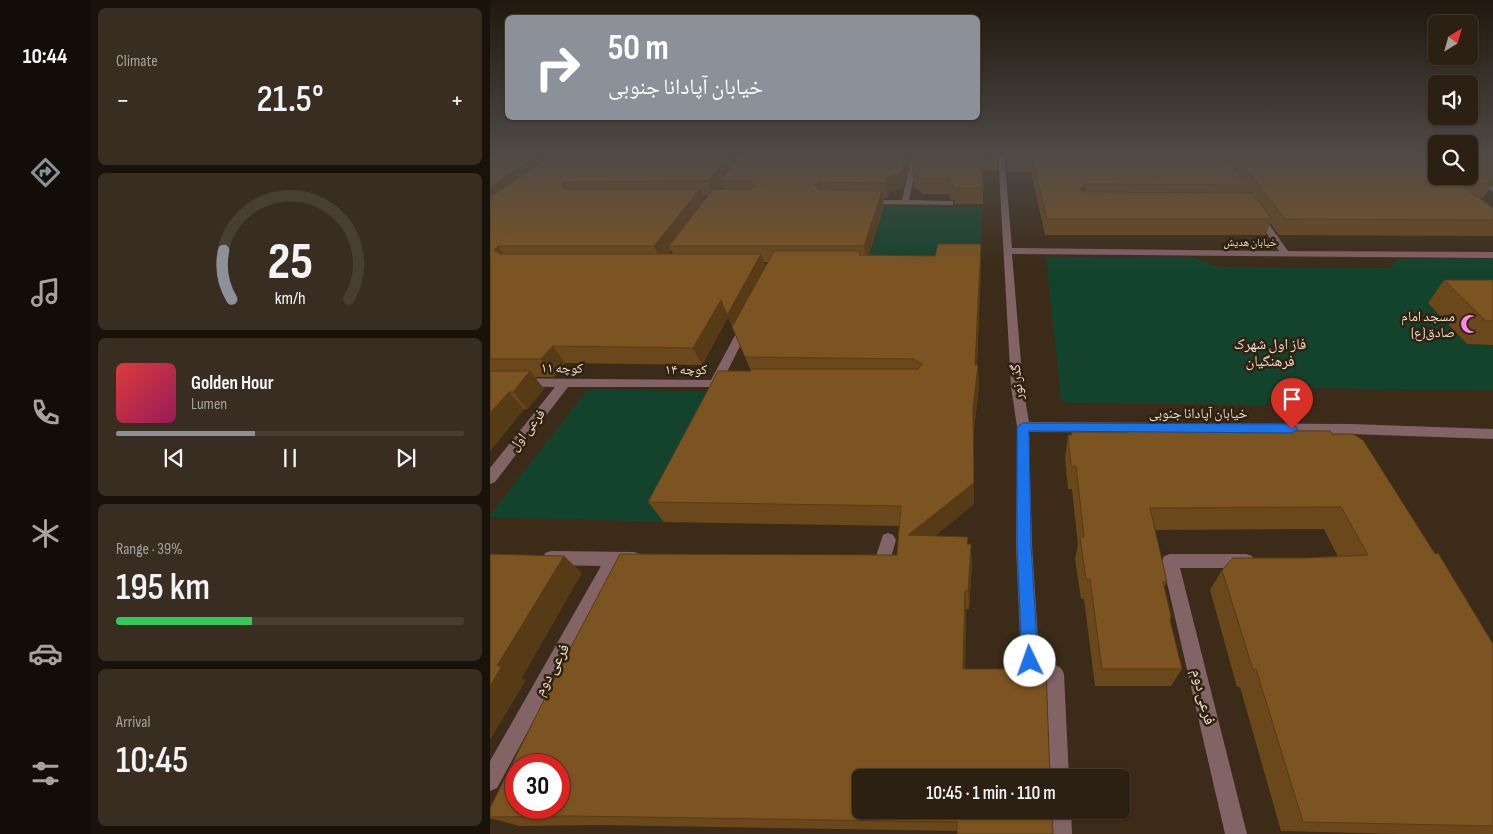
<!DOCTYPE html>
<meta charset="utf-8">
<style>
:root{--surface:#2c2012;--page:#382d20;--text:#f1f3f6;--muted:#a6a39f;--line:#483e32;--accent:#8c9099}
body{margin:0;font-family:"Sofia Sans Condensed","Noto Naskh Arabic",sans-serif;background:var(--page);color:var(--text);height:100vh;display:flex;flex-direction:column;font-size:19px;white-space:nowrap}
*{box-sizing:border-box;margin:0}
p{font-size:16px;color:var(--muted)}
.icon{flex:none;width:28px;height:28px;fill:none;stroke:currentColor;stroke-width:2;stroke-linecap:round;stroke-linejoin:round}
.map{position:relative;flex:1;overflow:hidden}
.panel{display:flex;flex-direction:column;gap:8px;padding:8px;background:#18120a;width:400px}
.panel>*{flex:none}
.top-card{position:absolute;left:15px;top:15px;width:475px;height:105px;border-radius:8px;box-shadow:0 1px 4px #0004,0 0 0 1px var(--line);background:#8c9099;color:#fff;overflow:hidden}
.needle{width:32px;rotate:37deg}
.tools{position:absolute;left:938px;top:15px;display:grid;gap:10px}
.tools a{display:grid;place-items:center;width:50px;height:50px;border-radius:8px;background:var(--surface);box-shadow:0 1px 4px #0004,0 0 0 1px var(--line);font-size:25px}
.speed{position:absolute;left:15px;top:754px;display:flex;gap:10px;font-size:25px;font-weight:700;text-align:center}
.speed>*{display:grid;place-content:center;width:65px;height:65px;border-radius:50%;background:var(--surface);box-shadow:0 1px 4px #0004,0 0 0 1px var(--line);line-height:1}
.speed .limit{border:8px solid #d22;background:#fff;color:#111}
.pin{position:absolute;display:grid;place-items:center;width:42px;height:42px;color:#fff;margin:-51px -21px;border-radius:50% 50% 50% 0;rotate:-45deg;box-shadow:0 0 5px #0007}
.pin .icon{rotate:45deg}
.me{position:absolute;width:55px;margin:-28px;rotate:357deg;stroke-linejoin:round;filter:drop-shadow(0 0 4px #0008)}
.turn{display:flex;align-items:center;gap:18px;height:105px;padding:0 20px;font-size:22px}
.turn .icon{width:65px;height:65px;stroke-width:2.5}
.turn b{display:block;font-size:35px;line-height:42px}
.big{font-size:38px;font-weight:600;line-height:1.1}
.panel .tile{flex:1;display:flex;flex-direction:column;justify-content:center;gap:8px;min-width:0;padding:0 18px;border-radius:8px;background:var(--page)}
.panel .dial{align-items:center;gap:0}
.dial svg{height:130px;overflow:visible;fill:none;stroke:var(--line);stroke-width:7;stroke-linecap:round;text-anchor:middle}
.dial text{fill:var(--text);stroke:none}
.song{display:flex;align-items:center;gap:15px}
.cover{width:60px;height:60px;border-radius:8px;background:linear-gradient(135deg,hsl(0 70% 55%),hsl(330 70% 35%))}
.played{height:5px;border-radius:2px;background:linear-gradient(90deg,var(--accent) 40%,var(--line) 40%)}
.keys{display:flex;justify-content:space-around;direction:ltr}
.heat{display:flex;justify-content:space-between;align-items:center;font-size:28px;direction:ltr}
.charge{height:8px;border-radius:4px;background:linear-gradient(90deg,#34c759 39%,var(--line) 0)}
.trip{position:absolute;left:362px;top:769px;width:278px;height:50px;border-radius:8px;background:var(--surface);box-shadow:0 1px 4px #0004,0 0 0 1px var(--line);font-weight:600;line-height:50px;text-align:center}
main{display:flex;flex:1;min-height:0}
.dock{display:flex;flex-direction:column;width:90px;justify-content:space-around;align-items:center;background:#120d07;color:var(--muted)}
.dock .icon{width:35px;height:35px}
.dock .on{color:var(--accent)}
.dock b{font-size:22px;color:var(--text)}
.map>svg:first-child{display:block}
.green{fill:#14432d}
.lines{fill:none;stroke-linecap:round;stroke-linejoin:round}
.minor{fill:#826467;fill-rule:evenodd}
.wall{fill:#6b481c;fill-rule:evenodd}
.shaded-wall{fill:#573b17}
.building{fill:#7c5421;stroke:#573b17;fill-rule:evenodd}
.route{fill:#1a73e8;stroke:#114b97}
.labels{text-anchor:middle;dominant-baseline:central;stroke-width:5;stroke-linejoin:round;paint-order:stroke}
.far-street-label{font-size:11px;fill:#e9ded3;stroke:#31210f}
.poi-label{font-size:14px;fill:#e9ded3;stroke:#31210f;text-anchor:end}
.street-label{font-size:14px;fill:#e9ded3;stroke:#31210f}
.neighbourhood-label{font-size:15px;fill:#e9ded3;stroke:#31210f}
.near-street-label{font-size:16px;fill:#e9ded3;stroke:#31210f}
</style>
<main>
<nav class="dock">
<b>10:44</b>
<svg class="icon on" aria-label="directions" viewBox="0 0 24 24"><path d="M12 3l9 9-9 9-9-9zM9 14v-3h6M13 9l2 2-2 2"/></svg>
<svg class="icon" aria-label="music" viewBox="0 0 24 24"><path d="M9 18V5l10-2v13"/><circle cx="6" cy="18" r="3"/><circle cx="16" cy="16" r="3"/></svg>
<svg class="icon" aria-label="phone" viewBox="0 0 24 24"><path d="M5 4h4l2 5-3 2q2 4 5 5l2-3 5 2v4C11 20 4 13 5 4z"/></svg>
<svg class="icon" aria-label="climate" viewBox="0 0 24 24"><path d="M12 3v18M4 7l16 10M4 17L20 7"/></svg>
<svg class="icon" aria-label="car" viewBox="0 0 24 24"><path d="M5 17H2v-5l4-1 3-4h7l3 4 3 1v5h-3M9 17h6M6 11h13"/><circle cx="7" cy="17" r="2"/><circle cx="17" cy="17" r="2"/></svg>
<svg class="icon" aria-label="filters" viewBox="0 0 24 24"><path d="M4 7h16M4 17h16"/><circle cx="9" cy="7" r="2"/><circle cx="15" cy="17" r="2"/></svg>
</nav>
<section class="panel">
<div class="tile"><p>Climate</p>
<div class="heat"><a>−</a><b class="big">21.5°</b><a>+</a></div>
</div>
<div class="tile dial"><svg viewBox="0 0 100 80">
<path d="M14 69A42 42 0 1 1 86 69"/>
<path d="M14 69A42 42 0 0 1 9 39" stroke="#8c9099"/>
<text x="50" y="56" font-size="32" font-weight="700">25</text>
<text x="50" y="72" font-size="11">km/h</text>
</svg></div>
<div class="tile">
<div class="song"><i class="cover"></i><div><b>Golden Hour</b><p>Lumen</p></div></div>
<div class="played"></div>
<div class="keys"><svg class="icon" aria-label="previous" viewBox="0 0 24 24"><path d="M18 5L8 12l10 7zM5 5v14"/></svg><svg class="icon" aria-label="pause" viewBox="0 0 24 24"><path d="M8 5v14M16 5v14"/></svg><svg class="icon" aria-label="next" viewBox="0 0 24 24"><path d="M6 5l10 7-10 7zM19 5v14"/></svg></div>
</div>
<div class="tile"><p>Range · 39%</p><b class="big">195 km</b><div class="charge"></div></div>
<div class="tile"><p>Arrival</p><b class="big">10:45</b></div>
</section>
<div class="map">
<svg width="1003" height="834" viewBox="0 0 1003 834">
<rect width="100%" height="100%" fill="#3b2b18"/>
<!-- green -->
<g class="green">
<path d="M394,206L492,207L490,260H378Z"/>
<path d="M556,257L705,258L729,267L900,268L908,259H1003V304H938L977,344L1003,345V390L788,388L775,405L576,403L571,399Z"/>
<path d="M98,389L238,392L174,522L0,517V515Z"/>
</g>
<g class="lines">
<!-- minor -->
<g class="minor">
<path d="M423,152H429L419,200L460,201H463V205L374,204L373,202L377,200H412Z"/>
<path d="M508,152H514L522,248L789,251L764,215L768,213H771L798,251L1003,252V258L522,254L533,387L539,422L861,424L1003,429V439L861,434L539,432L542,545L549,656L571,668L574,674L579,778H559L556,679L534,667L531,661L526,545L527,427L521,387Z"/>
<path d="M979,171L1003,187V192L979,176Z"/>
<path d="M255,323L260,326L233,380L241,381L243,384L241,387H78L5,482L0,484V468L65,387L0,386V378L221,380L250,326Z"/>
<path d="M398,533L403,535L406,540L398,568L392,570L378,568L376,563L378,558L386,556L393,535Z"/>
<path d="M61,551L144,552L150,554L152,559L150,564L144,566H128L7,788L0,791V761L111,566L61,565L55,563L53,558L55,553Z"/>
<path d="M680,554H756L762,556L764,561L762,566L756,568H690L757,834H735L672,561L674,556Z"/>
<path d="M559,810H581L582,834H560Z"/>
</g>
</g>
<!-- wall -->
<g class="wall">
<path d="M0,152H423L413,188L399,192L397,198H393L394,206L379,255L445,256L491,244V264L487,365L489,386L484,429V504L445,536L478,544L482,564L479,609H476L475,669L562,810L467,831L110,825L29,826L0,818V817L407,555L409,526L174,522L158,502L261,371L238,317L212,365L75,363L64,377H45L54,389L37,409H34L0,451ZM232,185L233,189H229ZM213,196H218L215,200ZM181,250L183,254H178ZM274,262H278L275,266Z"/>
<path d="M507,152V171H493V204H465L464,200L460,199V194H433L424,187L422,172Z"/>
<path d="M515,152H946L979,176V152H1003V181H999L1003,183L993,198H990L1003,208V236L789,235L780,223L776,235H555L541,172H518Z"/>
<path d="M954,280H1003V345L977,344L938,303Z"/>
<path d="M637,430L840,431L945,554L1003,644V834H910L791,831L750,687H747L720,590L732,570L817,558L848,557L834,529L665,530L677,582L674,587L680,620L692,669L681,686H605L594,599H591L585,559L588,545L582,489H578L575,458L578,435H581V432H637Z"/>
</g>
<!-- shaded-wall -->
<g class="shaded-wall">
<path d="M52,152H80L0,210V187Z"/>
<path d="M242,152H258L230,181L232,185L223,196L218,181Z"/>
<path d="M417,152H423L413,188L399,192L397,198L395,183L397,178Z"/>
<path d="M73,182L82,197L73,187Z"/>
<path d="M330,182L333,197L324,185Z"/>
<path d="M596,184L594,199L590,189Z"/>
<path d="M210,189L216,204L179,246L181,250L172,262L164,246Z"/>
<path d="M392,191L394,206L377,262L374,246Z"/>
<path d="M491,244V264L486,386L485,365Z"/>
<path d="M8,246L19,262L4,250Z"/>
<path d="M271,254L277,271L244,332L237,315Z"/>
<path d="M231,300L238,317L212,365L203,348Z"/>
<path d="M63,346L75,363L64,377L51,359Z"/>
<path d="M488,365L489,386L484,429V504L422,555L418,535Z"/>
<path d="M40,371L54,389L37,409L23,392Z"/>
<path d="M19,392L34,409L0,451V413Z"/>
<path d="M481,544L482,564L479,609L478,591Z"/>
<path d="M74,556L92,573L32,678L36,680L0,740V686L7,666Z"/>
<path d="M475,591L476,609L475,685L473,669Z"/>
</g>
<!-- building -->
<g class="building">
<path d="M0,152H52L0,187Z"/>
<path d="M66,152H242L218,181L73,182V187L75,189H210L164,246H8L4,250L10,254H271L237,315L231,300L203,348L63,346L51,359H0V197Z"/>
<path d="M253,152H417L411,173L397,178L395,183L330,182L324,185L330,190L392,191L374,246H179L223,189H260L266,186L260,181H230Z"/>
<path d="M427,152H507V157H492V188H464V185L460,184V179H432L422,172Z"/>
<path d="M517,152H732L756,185L596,184L590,189L596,192L762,193L782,219H557L542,158L518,157Z"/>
<path d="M743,152H946V176H979V167L1003,183L970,184L1003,208V220L795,219Z"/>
<path d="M979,152H1003V164L987,155L986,162L992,166H979Z"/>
<path d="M448,244H491L485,365H488L483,408L484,483L418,535L478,537L477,544H481L478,591H475L473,669H556L560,778H371V810H562L563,834H467V822L82,816L0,817V808L72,664L130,554L407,555L411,506L158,502L228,371H261L260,369H428L432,364L424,359L255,357L242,327L284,251H370L369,255L445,256ZM26,765H69V808H26Z"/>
<path d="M954,280H1003V321H996Z"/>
<path d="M0,371H40L23,392H19L0,413Z"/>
<path d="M637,430L840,431L843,434H863L873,440L945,554L948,553L1003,644V826L813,822L766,669L763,670L732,570L743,558H817L878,555L851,507L660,508L677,582H673L681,616L680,620L692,669H612L600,579H596L590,538L594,537L586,466H581L578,435H582L581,432H638Z"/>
<path d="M0,554L74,556L7,666H12L0,686Z"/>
</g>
<!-- sky -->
<linearGradient id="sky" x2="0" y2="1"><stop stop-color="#20180d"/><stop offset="0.57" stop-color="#4f4a48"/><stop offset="1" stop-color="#4f4a48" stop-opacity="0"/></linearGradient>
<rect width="1003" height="269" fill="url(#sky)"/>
<!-- route -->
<path class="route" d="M533,423L802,424L808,429L802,433L539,431L541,545L548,661L546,667L540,669L534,667L532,661L527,545V427Z"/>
<!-- icons -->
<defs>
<g id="mosque-bare" transform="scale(1.5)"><path d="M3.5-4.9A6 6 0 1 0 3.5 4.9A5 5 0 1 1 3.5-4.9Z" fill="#f888ea" stroke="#31210f" stroke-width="2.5" paint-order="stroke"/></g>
</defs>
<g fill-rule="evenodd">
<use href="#mosque-bare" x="980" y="324"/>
</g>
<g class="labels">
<!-- far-street labels -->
<g class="far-street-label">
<text x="760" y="242">خیابان هدیش</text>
</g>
<!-- poi labels -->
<g class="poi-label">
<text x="965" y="316">مسجد امام<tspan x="965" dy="16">صادق(ع)</tspan></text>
</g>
<!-- street labels -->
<g class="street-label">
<text transform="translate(72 368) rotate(1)">کوچه ۱۱</text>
<text x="196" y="369">کوچه ۱۴</text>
<text transform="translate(527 382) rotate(-96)">گذر نور</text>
<text x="708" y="413">خیابان آپادانا جنوبی</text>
<text transform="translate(37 430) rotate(-52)">فرعی اول</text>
</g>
<!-- neighbourhood labels -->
<g class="neighbourhood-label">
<text x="780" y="344">فاز اول شهرک<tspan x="780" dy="17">فرهنگیان</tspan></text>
</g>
<!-- near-street labels -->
<g class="near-street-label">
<text transform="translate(62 670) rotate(-61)">فرعی دوم</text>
<text transform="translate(713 697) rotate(76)">فرعی دوم</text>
</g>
</g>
</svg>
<div class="tools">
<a><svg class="needle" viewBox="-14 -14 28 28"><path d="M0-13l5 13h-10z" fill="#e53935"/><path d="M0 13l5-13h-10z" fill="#a6a39f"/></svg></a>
<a><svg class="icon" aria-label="sound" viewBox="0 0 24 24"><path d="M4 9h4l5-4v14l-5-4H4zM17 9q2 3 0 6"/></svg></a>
<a><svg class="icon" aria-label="search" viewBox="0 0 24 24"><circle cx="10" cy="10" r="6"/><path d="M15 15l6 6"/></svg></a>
</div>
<div class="speed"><div class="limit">30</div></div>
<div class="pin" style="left:802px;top:429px;background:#d93025"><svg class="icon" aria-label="arrive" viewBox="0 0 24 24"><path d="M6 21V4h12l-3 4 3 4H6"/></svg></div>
<svg class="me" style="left:540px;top:661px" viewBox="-20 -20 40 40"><circle r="19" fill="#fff"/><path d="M0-13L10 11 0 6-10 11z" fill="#1a73e8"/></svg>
<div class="trip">10:45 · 1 min · 110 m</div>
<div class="top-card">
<div class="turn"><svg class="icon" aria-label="right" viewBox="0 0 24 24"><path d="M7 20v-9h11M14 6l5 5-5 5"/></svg><div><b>50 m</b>خیابان آپادانا جنوبی</div></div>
</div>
</div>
</main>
